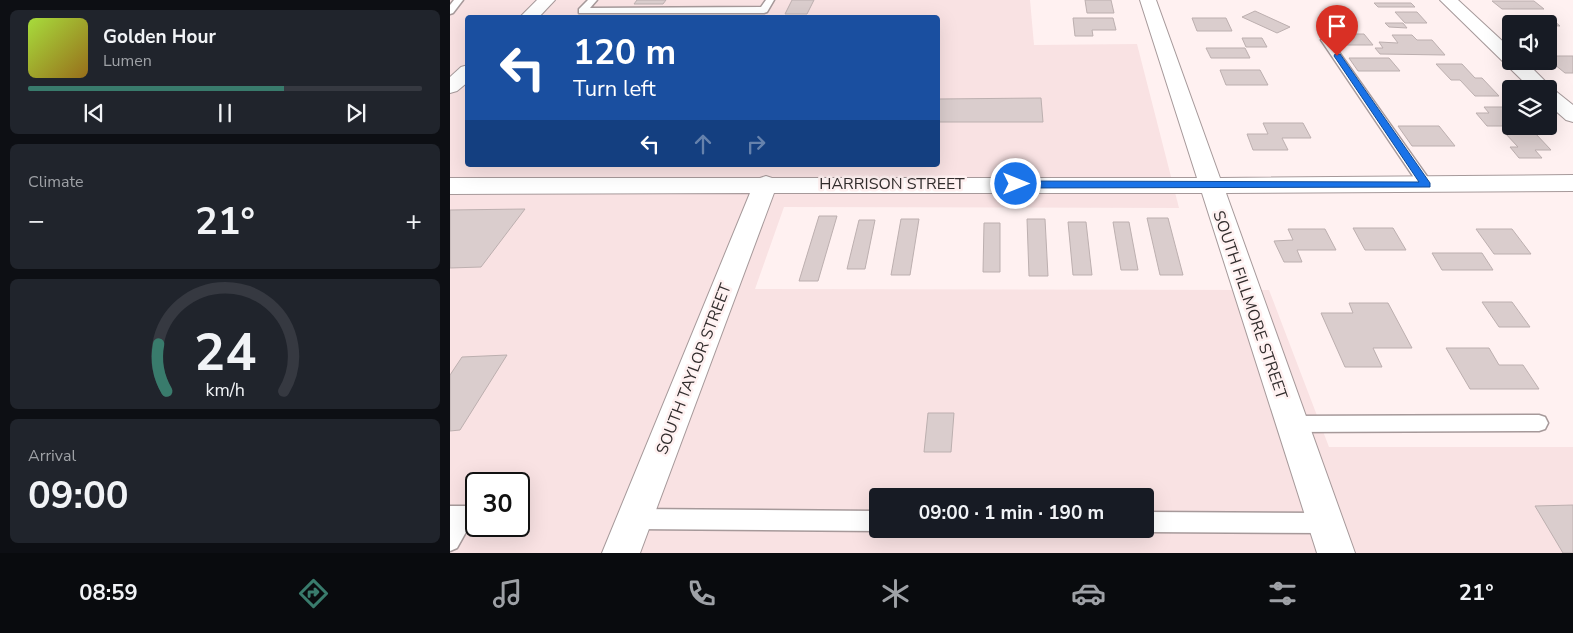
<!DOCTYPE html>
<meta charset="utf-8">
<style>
:root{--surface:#171b24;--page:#20242c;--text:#f1f3f6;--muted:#9ea1a6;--line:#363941;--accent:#397b6c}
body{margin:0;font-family:"Nunito Sans",sans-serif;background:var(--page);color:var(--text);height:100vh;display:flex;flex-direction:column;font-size:19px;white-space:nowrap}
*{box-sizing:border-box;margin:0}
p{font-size:16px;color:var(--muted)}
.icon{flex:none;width:28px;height:28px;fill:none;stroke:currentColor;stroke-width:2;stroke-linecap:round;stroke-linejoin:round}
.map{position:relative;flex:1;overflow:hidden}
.sheet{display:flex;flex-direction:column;gap:10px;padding:10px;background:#0d0f14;width:450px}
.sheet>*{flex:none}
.banner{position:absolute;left:15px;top:15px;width:475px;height:152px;border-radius:5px;box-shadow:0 5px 20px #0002;background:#1a4fa0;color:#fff;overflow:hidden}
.controls{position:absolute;left:1052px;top:15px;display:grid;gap:10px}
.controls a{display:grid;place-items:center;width:55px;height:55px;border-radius:5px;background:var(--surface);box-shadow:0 5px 20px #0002;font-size:25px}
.speed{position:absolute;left:15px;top:472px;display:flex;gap:10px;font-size:25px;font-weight:700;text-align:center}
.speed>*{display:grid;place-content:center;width:65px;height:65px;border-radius:50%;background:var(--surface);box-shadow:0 5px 20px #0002;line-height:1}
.speed .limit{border:2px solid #111;border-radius:8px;background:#fff;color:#111}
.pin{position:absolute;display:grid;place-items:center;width:42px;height:42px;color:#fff;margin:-51px -21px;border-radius:50% 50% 50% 0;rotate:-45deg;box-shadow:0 0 5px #0007}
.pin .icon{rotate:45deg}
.me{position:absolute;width:55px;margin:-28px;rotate:90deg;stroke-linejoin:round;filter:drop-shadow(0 0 4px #0008)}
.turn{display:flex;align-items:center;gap:18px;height:105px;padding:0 25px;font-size:22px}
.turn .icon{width:65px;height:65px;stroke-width:2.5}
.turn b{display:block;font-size:35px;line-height:42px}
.lanes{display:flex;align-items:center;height:48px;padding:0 25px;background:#0003;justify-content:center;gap:25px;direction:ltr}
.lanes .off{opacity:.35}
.big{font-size:38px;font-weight:700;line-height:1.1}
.sheet .tile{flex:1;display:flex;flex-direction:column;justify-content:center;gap:8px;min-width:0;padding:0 18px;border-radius:8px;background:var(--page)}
.sheet .dial{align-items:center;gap:0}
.dial svg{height:130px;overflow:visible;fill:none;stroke:var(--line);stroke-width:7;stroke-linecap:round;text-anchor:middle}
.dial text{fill:var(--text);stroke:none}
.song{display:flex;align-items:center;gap:15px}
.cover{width:60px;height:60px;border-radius:8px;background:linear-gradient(135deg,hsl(80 70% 55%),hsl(40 70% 35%))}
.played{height:5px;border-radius:2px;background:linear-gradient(90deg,var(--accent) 65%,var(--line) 65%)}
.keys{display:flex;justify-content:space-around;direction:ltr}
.heat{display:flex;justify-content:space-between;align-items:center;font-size:28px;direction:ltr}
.trip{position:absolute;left:419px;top:488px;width:285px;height:50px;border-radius:5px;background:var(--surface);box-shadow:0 5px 20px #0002;font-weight:700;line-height:50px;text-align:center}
.tabs{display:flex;height:80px;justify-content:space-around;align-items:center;background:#090b0e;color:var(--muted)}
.tabs .icon{width:35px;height:35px}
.tabs .selected{color:var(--accent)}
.tabs b{font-size:22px;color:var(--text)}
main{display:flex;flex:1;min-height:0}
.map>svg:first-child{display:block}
.built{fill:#f9e2e3;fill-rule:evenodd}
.building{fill:#dacdcd;stroke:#bcafaf}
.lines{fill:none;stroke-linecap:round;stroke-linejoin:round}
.lane-casing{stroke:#a6999a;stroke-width:3}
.street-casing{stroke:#a6999a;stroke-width:2}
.secondary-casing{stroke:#a6999a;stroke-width:2}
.lane{fill:#fff;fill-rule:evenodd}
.street{fill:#fff;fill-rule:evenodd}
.secondary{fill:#fff;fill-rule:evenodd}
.route{fill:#1a73e8;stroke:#114b97}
.labels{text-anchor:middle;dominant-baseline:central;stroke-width:5;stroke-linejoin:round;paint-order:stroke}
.street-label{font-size:16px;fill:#322d2d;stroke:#fff1f1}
</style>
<main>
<section class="sheet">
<div class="tile">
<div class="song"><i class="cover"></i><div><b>Golden Hour</b><p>Lumen</p></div></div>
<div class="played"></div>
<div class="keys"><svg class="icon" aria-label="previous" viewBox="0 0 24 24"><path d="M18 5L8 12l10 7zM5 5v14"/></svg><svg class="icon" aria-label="pause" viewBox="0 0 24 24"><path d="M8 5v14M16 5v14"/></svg><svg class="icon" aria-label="next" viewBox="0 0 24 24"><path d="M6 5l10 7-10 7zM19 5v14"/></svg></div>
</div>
<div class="tile"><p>Climate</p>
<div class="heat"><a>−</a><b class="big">21°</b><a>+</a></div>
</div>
<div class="tile dial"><svg viewBox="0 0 100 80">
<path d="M14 69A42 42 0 1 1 86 69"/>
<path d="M14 69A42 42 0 0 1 9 40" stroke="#397b6c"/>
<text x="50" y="56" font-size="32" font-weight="700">24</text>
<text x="50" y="72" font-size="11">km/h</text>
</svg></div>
<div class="tile"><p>Arrival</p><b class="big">09:00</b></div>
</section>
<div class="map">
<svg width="1123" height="553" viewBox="0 0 1123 553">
<rect width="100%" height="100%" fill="#fff1f1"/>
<!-- built -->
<path class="built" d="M0,0H580L584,45L687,44L729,208L334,207L305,289L819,290L879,447H1123V553H0ZM18,18H488V165H18ZM26,484H69V526H26ZM428,496H695V529H428Z"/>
<!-- building -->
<g class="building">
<path d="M187,0H216L213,4H184Z"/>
<path d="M342,0H364L357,14H335Z"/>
<path d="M635,0H661L664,13H637Z"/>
<path d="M1042,1H1084L1094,9H1052Z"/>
<path d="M924,3H961L965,7H928Z"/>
<path d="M805,11L840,27L827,33L792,17Z"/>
<path d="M945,12H967L977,23H955Z"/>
<path d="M623,18H663L666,30H642L643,36H625Z"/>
<path d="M742,18H776L782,31H747Z"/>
<path d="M1059,20H1103L1110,26L1063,24Z"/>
<path d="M935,23H953L957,28L939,27Z"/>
<path d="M884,34H914L923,45H893Z"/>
<path d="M942,35H962L967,40H982L995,55L930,54L925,48H933L929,42L948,43Z"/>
<path d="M792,38H812L817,47H796Z"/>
<path d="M756,48H795L800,58H761Z"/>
<path d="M1099,56H1123V73H1115L1099,60Z"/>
<path d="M899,58H939L950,71H908Z"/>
<path d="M986,64H1012L1025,78H1032L1049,96H1025L1010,80H1001Z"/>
<path d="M770,70H810L818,85H776Z"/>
<path d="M591,98L593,122H488V99Z"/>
<path d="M1034,107H1061V126H1037L1026,113H1039Z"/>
<path d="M813,123H853L861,138H832L838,150H803L797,134H818Z"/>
<path d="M948,126H989L1005,146H962Z"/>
<path d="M1054,132H1084L1101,150H1085L1092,158H1069L1060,147H1068Z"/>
<path d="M75,209L31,267L0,268V210Z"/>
<path d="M369,216H387L368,281H349Z"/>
<path d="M697,218H718L733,275H710Z"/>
<path d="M451,219H469L460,275H441Z"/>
<path d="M577,219H595L598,276H579Z"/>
<path d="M409,220H425L415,269H397Z"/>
<path d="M618,222H636L642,275H623Z"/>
<path d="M663,222H679L688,270H671Z"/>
<path d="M534,223H550V272H533Z"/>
<path d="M903,228H943L956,250H915Z"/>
<path d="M838,229H875L886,250H847L852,262H834L824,241L843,240Z"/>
<path d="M1026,229H1062L1081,254H1044Z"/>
<path d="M982,253H1032L1043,270H992Z"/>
<path d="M1032,302H1062L1080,327H1049Z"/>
<path d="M899,303H938L962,348H923L932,367H895L871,313H903Z"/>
<path d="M996,348H1039L1049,365H1073L1089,389H1020Z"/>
<path d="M57,355L10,430L0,431V375L12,357Z"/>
<path d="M478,413H504L501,452H474Z"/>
<path d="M1123,505V553H1113L1085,506Z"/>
</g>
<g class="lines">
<!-- lane casing -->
<g class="lane-casing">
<g id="lane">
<path d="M4,0H13L3,13L0,14V5Z"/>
<path d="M138,0H147L140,8L311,7L316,0H324L317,12L314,13H129V9Z"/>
<path d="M876,37L879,38L981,182L982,185L981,188H971L871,40Z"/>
<path d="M1089,415L1095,417L1098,423L1095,429L1089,431L841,432L835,430L832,424L835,418L841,416Z"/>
<path d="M0,506H15L22,509L25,516L7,548L0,551Z"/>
<path d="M184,509L428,511V529H434L428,531L184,529L177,526L174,519L177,512Z"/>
<path d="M695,512L875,513L882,516L885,523L882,530L875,533L695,532L688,529H695Z"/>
</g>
</g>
<!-- street casing -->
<g class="street-casing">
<g id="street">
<path d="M690,0H706L770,178L1123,175V191L776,193L905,553H867L752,193H324L190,553H152L300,193L0,194V178H310L316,176L322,178H747Z"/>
<path d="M990,0H1008L1061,49V61H1075L1103,89L1123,105V122L1116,120L1099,105V89H1081Z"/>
</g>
</g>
<!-- secondary casing -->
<g class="secondary-casing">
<g id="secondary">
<path d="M87,0H105L88,18H69Z"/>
<path d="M18,65V82L7,91L0,93V77L11,67Z"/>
</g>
</g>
<!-- lane -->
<use href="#lane" class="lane"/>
<!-- street -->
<use href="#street" class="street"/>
<!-- secondary -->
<use href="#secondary" class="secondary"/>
</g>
<!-- route -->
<path class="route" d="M885,54H890L980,183V187L566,188L562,184L566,181L969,182L884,56Z"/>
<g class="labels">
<!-- street labels -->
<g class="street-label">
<text x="442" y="184">HARRISON STREET</text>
<text transform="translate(800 305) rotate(71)">SOUTH FILLMORE STREET</text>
<text transform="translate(244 369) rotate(-69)">SOUTH TAYLOR STREET</text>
</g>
</g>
</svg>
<div class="controls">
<a><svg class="icon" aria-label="sound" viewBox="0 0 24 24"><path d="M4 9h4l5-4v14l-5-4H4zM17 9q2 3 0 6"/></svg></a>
<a><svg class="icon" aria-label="layers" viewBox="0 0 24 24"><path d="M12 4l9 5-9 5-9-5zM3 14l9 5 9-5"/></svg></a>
</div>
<div class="speed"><div class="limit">30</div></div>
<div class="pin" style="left:887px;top:56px;background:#d93025"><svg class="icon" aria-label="arrive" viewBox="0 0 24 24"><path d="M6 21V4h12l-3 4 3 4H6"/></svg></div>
<svg class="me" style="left:566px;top:184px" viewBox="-20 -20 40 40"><circle r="17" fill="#1a73e8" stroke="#fff" stroke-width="3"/><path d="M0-11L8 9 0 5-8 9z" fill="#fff"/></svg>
<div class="trip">09:00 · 1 min · 190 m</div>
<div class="banner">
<div class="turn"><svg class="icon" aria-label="left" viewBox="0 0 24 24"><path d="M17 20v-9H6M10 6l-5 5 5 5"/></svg><div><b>120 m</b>Turn left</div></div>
<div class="lanes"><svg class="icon" aria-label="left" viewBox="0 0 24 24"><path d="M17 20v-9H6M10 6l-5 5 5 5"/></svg><svg class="icon off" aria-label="ahead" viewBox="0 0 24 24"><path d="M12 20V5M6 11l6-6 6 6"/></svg><svg class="icon off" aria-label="right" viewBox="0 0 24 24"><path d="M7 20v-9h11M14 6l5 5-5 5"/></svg></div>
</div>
</div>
</main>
<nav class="tabs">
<b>08:59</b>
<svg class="icon selected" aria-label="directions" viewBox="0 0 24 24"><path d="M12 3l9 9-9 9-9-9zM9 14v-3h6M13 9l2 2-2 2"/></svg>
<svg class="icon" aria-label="music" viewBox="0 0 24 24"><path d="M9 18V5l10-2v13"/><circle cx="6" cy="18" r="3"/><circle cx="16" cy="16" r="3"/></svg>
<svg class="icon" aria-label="phone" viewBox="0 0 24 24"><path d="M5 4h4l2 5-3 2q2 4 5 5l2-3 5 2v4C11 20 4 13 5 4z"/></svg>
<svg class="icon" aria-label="climate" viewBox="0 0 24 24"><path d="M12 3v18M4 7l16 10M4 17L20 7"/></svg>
<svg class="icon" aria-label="car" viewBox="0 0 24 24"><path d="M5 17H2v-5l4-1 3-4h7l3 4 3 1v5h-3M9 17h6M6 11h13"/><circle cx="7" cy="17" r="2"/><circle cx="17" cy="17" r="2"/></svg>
<svg class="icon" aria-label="filters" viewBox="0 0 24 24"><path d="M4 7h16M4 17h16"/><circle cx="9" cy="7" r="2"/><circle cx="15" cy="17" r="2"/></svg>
<b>21°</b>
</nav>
